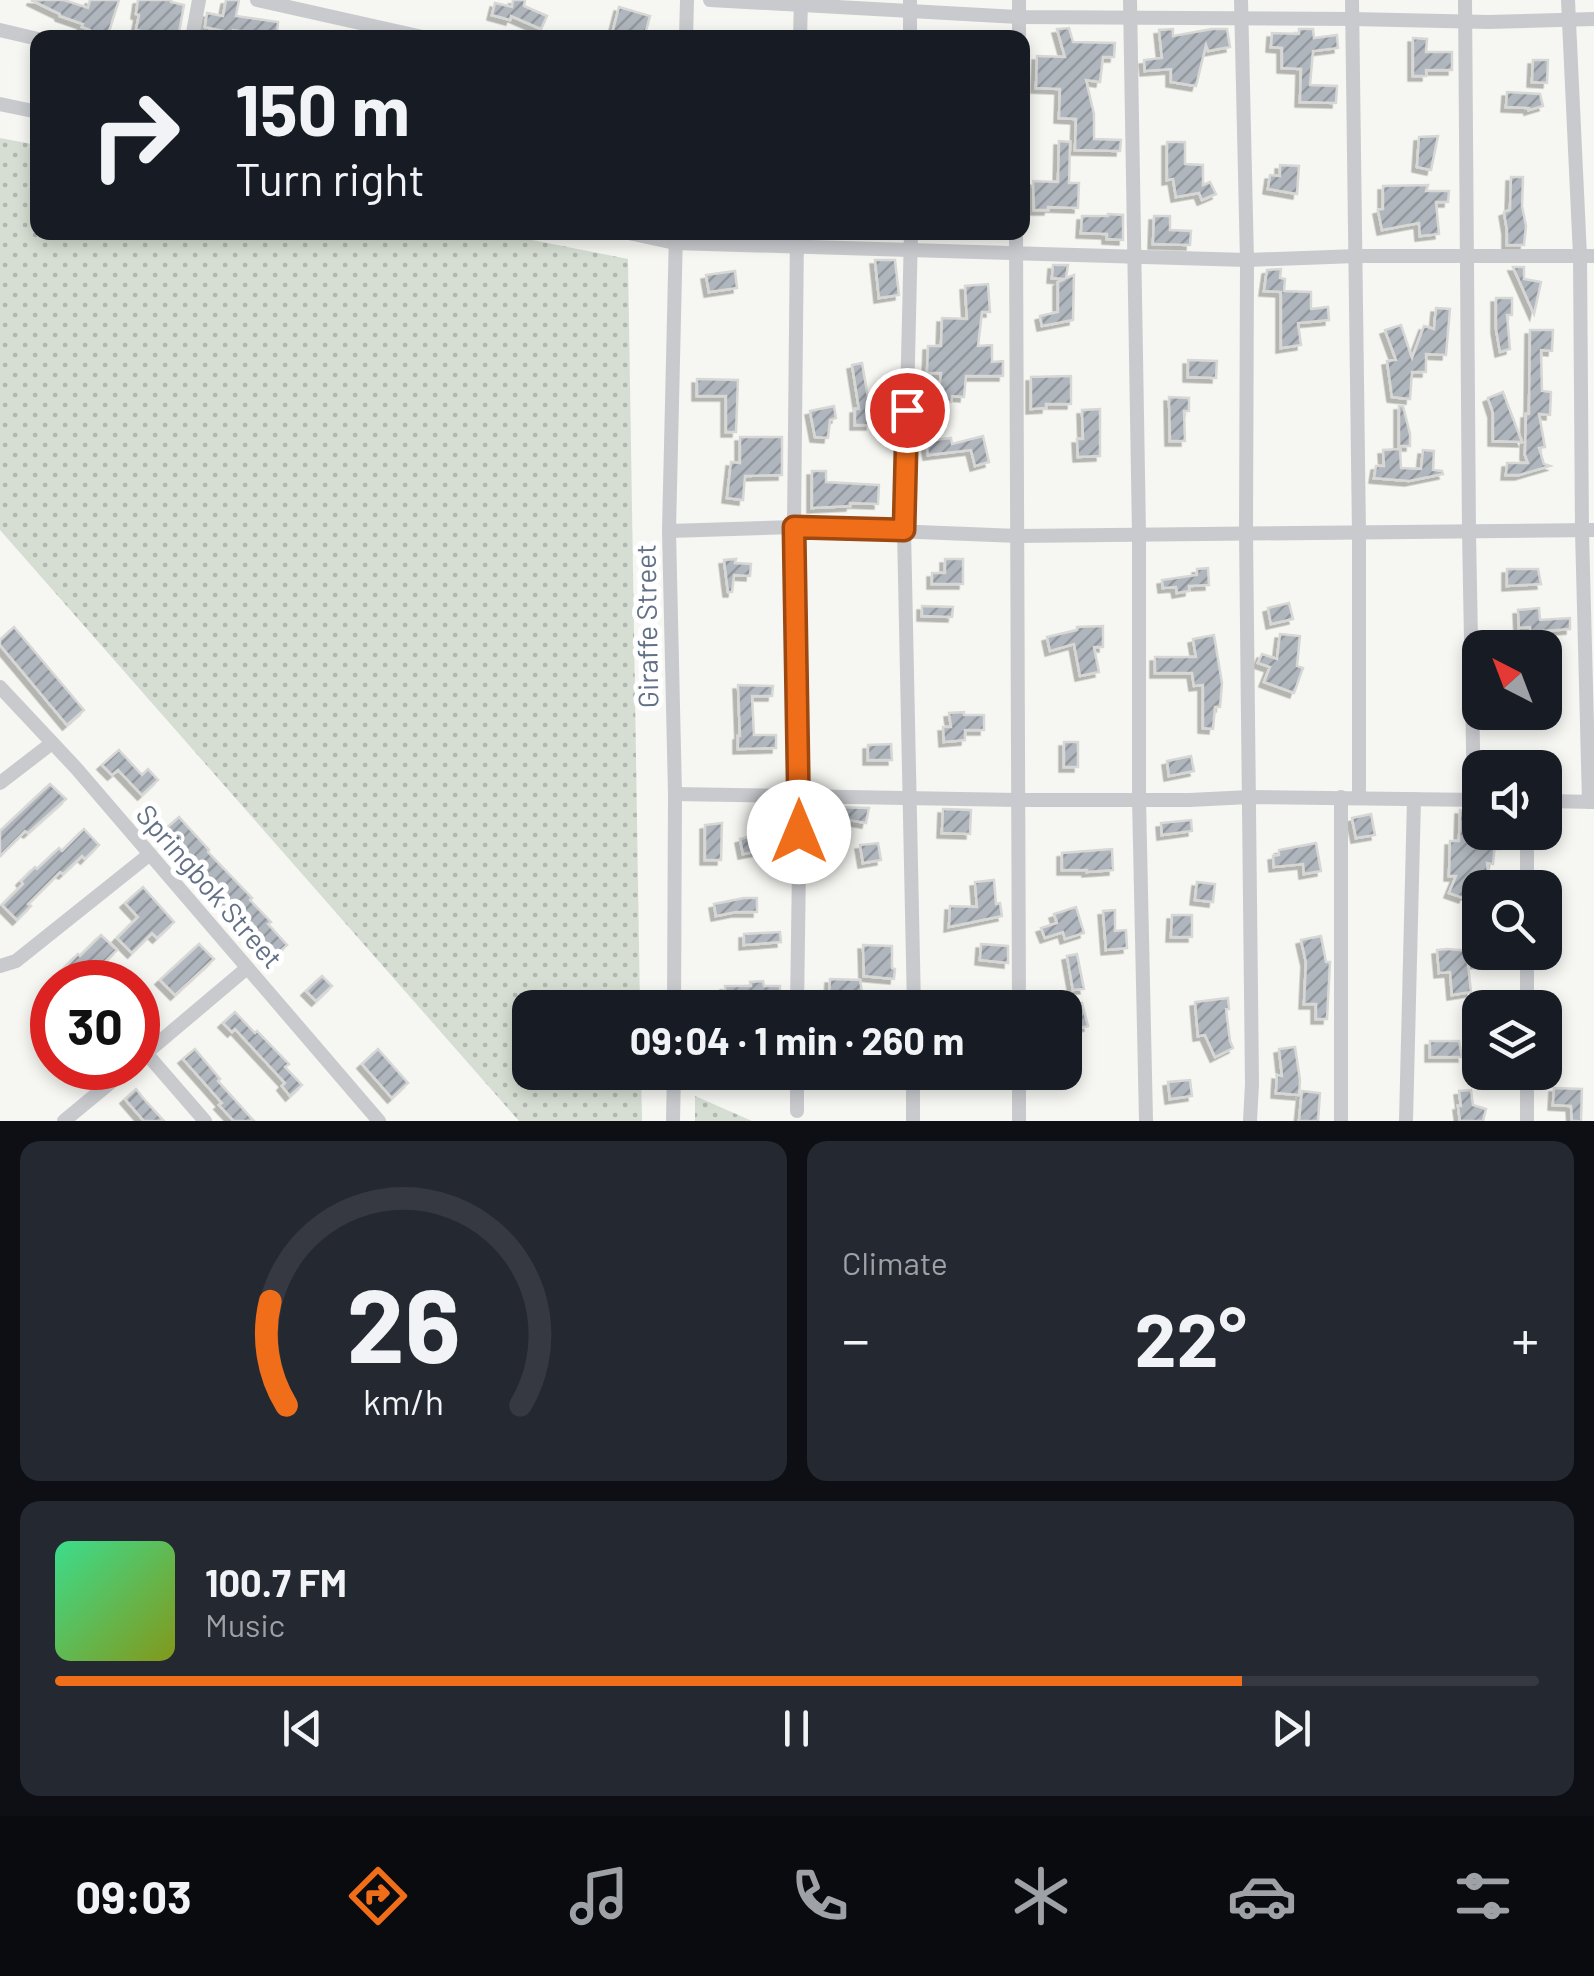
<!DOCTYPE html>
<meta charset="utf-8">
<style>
:root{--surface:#171b24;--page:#242831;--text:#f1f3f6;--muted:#9ea1a6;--line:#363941;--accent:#f06e19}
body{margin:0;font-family:Barlow,sans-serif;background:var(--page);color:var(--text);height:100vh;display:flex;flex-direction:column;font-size:38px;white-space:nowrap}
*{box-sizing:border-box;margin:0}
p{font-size:32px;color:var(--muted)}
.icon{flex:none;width:55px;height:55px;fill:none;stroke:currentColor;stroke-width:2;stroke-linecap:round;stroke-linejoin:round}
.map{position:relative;height:1121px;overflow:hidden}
.details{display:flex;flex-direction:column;gap:20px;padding:20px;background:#0d0f14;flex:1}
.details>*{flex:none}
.banner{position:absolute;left:30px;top:30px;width:1000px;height:210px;border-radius:20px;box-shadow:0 5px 15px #0003;background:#171b24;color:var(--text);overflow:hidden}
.needle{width:65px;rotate:318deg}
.controls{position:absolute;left:1462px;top:630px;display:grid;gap:20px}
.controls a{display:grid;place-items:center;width:100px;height:100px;border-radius:20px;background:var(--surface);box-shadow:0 5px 15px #0003;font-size:50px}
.speed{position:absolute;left:30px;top:960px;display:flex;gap:20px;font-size:50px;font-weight:700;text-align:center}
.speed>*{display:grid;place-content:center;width:130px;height:130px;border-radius:50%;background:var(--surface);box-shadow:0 5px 15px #0003;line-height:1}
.speed .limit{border:15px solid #d22;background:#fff;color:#111}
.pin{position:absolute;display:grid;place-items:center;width:85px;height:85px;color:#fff;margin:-42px;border:5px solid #fff;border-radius:50%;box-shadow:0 2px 10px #0007}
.me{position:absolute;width:110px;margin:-55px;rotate:0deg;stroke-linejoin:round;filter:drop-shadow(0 0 8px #0008)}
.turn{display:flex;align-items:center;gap:35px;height:210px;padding:0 40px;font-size:45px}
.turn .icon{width:130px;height:130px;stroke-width:2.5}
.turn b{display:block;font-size:70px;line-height:85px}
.big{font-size:75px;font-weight:700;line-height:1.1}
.details .widget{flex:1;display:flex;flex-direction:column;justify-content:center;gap:15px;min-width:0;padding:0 35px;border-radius:20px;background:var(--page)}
.details .dial{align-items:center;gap:0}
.dial svg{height:260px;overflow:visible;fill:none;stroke:var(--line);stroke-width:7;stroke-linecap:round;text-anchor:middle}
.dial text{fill:var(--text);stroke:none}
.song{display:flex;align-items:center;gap:30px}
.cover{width:120px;height:120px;border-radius:15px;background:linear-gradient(135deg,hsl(150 70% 55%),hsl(70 70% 35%))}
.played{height:10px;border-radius:5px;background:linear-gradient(90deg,var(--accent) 80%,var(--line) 80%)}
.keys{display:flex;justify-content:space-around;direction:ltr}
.heat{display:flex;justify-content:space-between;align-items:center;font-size:55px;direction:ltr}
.details .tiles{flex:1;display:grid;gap:20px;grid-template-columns:1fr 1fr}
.widget:last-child{grid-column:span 2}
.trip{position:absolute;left:512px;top:990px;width:570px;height:100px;border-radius:20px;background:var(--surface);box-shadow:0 5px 15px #0003;font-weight:700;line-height:100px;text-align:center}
.tabs{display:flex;height:160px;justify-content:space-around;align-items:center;background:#090b0e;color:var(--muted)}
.tabs .icon{width:70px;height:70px}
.tabs .selected{color:var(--accent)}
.tabs b{font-size:45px;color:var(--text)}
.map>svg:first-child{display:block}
.grass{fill:url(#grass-dots)}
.building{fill:url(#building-hatch);stroke:#d7d8d5;stroke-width:2.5;filter:url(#shadow)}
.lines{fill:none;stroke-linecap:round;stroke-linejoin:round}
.minor{stroke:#c8cace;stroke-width:14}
.route-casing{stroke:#9c4810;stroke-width:25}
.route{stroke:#f06e19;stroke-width:18}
.labels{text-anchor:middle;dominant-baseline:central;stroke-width:10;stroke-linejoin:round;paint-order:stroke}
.street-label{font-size:28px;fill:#637186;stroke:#fff}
</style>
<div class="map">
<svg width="1594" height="1121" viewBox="0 0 1594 1121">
<defs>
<pattern id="grass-dots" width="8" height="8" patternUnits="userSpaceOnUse" patternTransform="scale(2.5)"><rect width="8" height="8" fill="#d6ded3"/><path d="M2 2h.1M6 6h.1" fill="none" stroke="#b1b8b1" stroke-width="1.8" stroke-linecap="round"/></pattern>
<pattern id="building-hatch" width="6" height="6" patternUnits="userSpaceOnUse" patternTransform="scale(2.5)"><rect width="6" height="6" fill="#b0b6bd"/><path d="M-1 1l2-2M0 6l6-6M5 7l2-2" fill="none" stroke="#93989f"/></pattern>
<filter id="shadow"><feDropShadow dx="-4.5" dy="4.5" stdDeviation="0" flood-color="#0004"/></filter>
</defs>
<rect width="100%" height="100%" fill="#f6f6f2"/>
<!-- grass -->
<g class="grass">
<path d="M0,138L37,145L38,232H492L628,259L640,1007L530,1008V1072L641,1073L642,1121H519L0,530Z"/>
<path d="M695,1096L752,1121H695Z"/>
</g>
<!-- building -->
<g class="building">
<path d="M31,0H64L88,8L90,0H119L107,38H88L90,30L82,27L83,24L60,16V14Z"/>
<path d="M138,0H171V2L184,5L178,38L136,30L139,15L136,14Z"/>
<path d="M226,0H239L236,16L278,22L277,35L233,30L232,33L205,27L207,13L223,16Z"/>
<path d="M513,0H525L524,6L547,16L541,29L511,16L510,20L492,15L495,3L512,7Z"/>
<path d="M619,7L650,16L644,38H611Z"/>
<path d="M1069,28L1073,42L1115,43L1114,57H1103L1100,82L1086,80L1094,114V139L1121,140L1120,151L1075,150L1076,119L1059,118L1060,89L1036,88L1037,56L1065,57L1057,29Z"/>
<path d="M1173,29V36L1212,29H1227L1230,47L1208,51L1206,45L1196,86L1171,82V69L1145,71L1144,60L1162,58L1159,30Z"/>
<path d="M1299,29H1313L1314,38L1337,35L1338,48L1313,51L1310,85L1337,86L1336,103L1300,102L1301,69L1282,68V48L1271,47L1272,33L1299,34Z"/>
<path d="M1413,38L1427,39L1426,52H1452V70H1426V76H1413Z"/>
<path d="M1533,60H1548L1547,83L1532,82Z"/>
<path d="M1507,92L1540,94L1543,106L1529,110V108L1506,107Z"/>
<path d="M1438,136L1431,170L1417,167L1419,137Z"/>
<path d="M1059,141L1070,142L1069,183H1079L1078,208L1048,207V210H1034L1033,181L1058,182Z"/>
<path d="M1167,142H1185V164L1203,165V185L1210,182L1216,194L1202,200L1199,193L1176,197L1173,179L1167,180Z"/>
<path d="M1280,165L1299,166L1297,194L1268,189L1270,175L1280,176Z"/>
<path d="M1511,177H1523L1522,206L1526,226L1524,245H1507V230L1504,212L1510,210Z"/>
<path d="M1428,185L1426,191H1449L1448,202H1436L1439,234L1420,236L1419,223L1382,230L1378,210L1383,209V186Z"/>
<path d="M1108,214L1123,215V240L1107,239V234L1081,233L1082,216H1108Z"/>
<path d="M1154,216H1170V230L1191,231L1190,245L1153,244Z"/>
<path d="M875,260H895L899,295L879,298Z"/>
<path d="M1053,265H1068L1066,278L1074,275L1073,320L1042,326L1040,316L1058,312V282L1065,279L1052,278Z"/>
<path d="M1513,267H1524V279L1541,282L1534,314Z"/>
<path d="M1281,269L1280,278L1285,279L1284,291L1311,292V309L1328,307L1329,320L1298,323L1301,345L1281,348V292L1264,291L1267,270Z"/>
<path d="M735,271L737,288L709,292L706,275Z"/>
<path d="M988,284L990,312H982L978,346L992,345V362L1003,361V376H966L964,397L952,396L951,402L938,401L941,373H927L928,346H941L942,318L967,319L965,286Z"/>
<path d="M1496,298H1512V315H1507L1510,349L1500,352L1496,329Z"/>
<path d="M1436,308L1450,309L1446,355L1426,354V372H1412L1410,399L1392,397L1387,361L1396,360L1385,330L1401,325L1412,358L1424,326L1434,329Z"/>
<path d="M1530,330H1553L1552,351L1541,350L1542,391L1551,392L1550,415L1539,414L1545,447L1539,448L1544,464L1550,466L1519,475H1506L1507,463H1528L1525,455L1526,414H1529Z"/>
<path d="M1188,360L1217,361L1216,378L1188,377Z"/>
<path d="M862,363L872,420H870V425H855V409H859L852,365Z"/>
<path d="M1071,376V404H1046V408L1031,409V377Z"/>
<path d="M697,379L738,380L736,432H726V396H697Z"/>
<path d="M1503,392L1522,442L1493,441V413L1488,398Z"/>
<path d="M1169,397L1189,398V411H1184L1185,441H1170Z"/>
<path d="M834,406L836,418L830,420L828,438L815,437L810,411Z"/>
<path d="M1399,406H1403L1410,434V446H1399Z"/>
<path d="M1100,409V456L1078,457L1077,439H1083L1082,410Z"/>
<path d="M983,436L989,462L975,466L971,450L928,455L926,441L951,438L952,444Z"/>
<path d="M740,437H782V475L745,476L743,500L727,498L731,462L740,463Z"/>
<path d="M1400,449L1401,468L1421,469L1423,450L1434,451L1433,470L1442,471L1443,474L1409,481L1374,478L1376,466H1384L1383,450Z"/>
<path d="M812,471H826V482L879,485L878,504L850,503V506L812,508Z"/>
<path d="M736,559L735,563L751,564L750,576L734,575L732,592H728L724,560Z"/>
<path d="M945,559H963V584H932V573H945Z"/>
<path d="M1208,568L1209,585L1189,586V591L1177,593L1176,587L1163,588L1162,580L1197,575V569Z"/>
<path d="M1507,569H1538L1541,584L1507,586Z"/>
<path d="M1289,603L1293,619L1271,624L1268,608Z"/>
<path d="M922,606L953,607L952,617L922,616Z"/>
<path d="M1539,608L1540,620L1570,618V629L1543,631L1544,645L1532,646L1530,627L1519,628L1518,610Z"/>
<path d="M1103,626V647H1094L1099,672L1080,676L1074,644L1050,651L1047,637L1077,630V627Z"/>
<path d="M14,627L84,710L67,725L0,645V640Z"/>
<path d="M1280,634L1300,636L1297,666L1303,668L1294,693L1264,682L1270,667L1258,663L1262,654L1277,659Z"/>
<path d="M1214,635L1222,683L1220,707H1215L1213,729L1203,728V685L1194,686L1192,673H1155V657H1196L1193,639Z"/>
<path d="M738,685L773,686L772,696H752L754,735H776V748L738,749V736H740Z"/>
<path d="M964,712V715H984V730H965V740L944,742L943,727H951L949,713Z"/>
<rect x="1064" y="742" width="14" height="25"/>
<path d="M891,744L892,760H868V745Z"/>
<path d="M119,750L142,775L148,769L158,780L142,795L118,770L112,775L102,765Z"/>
<path d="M1191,756L1194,771L1169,776L1167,761Z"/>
<path d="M50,784L66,799L28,833L25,831L0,856V831Z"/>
<path d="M832,807L869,808L866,823L849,820V822L832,823Z"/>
<path d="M943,809L971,810L970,834L942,833Z"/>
<path d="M1460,810L1474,811L1473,832H1504L1505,844H1495L1493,864L1487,863L1490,888H1480V893L1464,895L1463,898L1449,893L1456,876H1449L1450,841H1459Z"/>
<path d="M1371,814L1375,835L1356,838L1352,818Z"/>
<path d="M179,817L209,850L208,852L252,898L250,900L271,922L268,924L287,945L271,960L261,949L264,947L244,926L246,924L203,879L205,877L162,832Z"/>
<path d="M1191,820L1192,831L1162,835L1161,823Z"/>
<path d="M722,823L721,860H705V825Z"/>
<path d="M84,829L99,845L85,859L82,856L63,874L60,872L28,904L31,906L17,920L2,905L23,884L21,881L35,867L37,869L59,848L62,851Z"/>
<path d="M764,833L767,844L758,846L759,851L743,854L740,839Z"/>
<path d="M878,843L881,860L863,863L860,845Z"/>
<path d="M1316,843L1321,871L1304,874L1303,864L1274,867L1273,856L1279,855V850Z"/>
<path d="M1112,849L1113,870L1087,872V870H1062V853Z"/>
<path d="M994,880L996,904L1000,903L1002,916L949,927L950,906L977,907L975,882Z"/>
<path d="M1197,882L1215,884L1213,902L1195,900Z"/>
<path d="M143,887L174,922L157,938L152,933L132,953L117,938L138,917L125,903Z"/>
<path d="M744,898H757V912H736L716,916L714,904Z"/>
<path d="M1076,907L1084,933L1065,939L1063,932L1045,938L1041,928L1057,923L1054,914Z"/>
<path d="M1115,910V931L1126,930L1127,948L1106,950L1103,911Z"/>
<path d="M1172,915H1192V937H1171Z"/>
<path d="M780,932L781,942L744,945V934Z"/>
<path d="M101,935L117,950L103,964L101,962L80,982H50L78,954L80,956Z"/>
<path d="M1321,936L1326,962H1330L1327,1019H1316V1004H1304L1306,962L1301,940Z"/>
<path d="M199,944L214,959L175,995L160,980Z"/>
<path d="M981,944L1008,946V963L980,960Z"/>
<path d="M863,945L892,946V968L895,969L894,979L864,976Z"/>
<path d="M1447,949L1484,952V963L1468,964L1471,992L1452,995L1450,972L1439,973L1437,950Z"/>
<path d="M1077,954L1084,989L1073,990L1067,956Z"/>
<path d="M322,976L332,986L316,1001L306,991Z"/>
<path d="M830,979L860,980L863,998L829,997Z"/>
<path d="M763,981L764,986H780V993L737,998V1008H725V986H751L750,982Z"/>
<path d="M1228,998L1229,1009H1226L1230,1041L1233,1048L1215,1057L1205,1035L1198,1036L1195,1002Z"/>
<path d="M1082,1003L1088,1026L1065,1032V1007Z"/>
<path d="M235,1012L255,1033L257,1031L289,1064L285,1067L302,1085L290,1096L282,1086L285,1083L235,1029L232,1032L223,1023Z"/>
<path d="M1430,1041H1459L1462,1057H1430Z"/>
<path d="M1295,1047L1300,1080L1299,1095L1276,1093L1277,1075L1282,1076L1279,1049Z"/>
<path d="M195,1049L220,1079L218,1081L254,1121H234L219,1105L222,1103L183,1059Z"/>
<path d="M378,1049L408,1083L392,1098L362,1064Z"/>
<path d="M1190,1080L1192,1096L1170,1099L1168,1082Z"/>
<path d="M1554,1088L1582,1089L1581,1121H1572L1571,1106L1553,1105Z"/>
<path d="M136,1089L144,1099L164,1121H144L125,1099Z"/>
<path d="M1471,1090L1473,1105L1486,1109L1483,1121H1460L1458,1106H1461L1459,1091Z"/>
<path d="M1302,1091L1320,1093L1318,1121H1299Z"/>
</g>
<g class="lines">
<!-- minor -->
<g class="minor">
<path d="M257,0L427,38"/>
<path d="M710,0L1019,17L1352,19L1488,22L1594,19"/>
<path d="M910,0V38"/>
<path d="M1130,0L1139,534V799L1146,1121"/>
<path d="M1241,0L1247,260L1246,533L1252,1084L1250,1121"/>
<path d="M1352,0L1359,534V798"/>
<path d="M1465,0L1469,533L1474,800"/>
<path d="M1568,0L1580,256L1582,531L1589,802"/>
<path d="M0,30L38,39"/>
<path d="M192,38L199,0"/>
<path d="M686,38L687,0"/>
<path d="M800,38L801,0"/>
<path d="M1019,38V0"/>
<path d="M0,104L38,112"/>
<path d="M624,232L675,243L1247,260L1357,256H1594"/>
<path d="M797,232L794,527L800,795L797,1008"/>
<path d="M911,232L904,530L914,1008"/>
<path d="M1016,232L1019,1008"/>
<path d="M669,531L794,527L1018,536L1594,530"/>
<path d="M0,687L76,768L379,1121"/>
<path d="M0,783L52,743"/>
<path d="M675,794L1020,800H1189L1250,797L1480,800"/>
<path d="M1341,797V1121"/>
<path d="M1545,801L1594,802"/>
<path d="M1527,888V832"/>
<path d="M0,966L16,961L150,854"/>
<path d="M674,1008L675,794L669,531L676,232"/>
<path d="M1527,1008V952"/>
<path d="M146,1053L205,1121"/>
<path d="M138,1060L247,968"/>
<path d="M797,1111V1072"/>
<path d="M64,1121L128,1068"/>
<path d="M673,1121L674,1072"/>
<path d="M913,1121V1072"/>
<path d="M1019,1121V1072"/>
<path d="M1406,1121L1414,799"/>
<path d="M1527,1121V1072"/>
</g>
</g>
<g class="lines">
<!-- route casing -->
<g class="route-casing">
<path id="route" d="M799,832L794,527L904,530L907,410"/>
</g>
<!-- route -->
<use href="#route" class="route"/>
</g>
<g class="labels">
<!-- street labels -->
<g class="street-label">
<text transform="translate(646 626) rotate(-91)">Giraffe Street</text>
<text transform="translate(210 886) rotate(49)">Springbok Street</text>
</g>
</g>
</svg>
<div class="controls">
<a><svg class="needle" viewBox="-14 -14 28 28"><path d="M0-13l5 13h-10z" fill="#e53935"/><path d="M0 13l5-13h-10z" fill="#9ea1a6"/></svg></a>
<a><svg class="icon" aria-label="sound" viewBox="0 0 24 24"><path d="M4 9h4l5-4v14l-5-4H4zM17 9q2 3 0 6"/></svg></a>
<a><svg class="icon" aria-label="search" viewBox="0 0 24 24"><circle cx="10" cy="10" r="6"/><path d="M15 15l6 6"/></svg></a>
<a><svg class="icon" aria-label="layers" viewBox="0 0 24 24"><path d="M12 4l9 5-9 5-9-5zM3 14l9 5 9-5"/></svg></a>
</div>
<div class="speed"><div class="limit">30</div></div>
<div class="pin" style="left:907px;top:410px;background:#d93025"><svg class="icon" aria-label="arrive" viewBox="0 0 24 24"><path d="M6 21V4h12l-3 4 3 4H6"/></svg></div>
<svg class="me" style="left:799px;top:832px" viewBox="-20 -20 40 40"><circle r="19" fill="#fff"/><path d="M0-13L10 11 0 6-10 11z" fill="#f06e19"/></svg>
<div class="trip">09:04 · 1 min · 260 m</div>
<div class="banner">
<div class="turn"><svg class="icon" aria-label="right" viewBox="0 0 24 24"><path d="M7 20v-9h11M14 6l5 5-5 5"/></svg><div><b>150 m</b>Turn right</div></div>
</div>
</div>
<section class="details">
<div class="tiles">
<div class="widget dial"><svg viewBox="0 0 100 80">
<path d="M14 69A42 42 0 1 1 86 69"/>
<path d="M14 69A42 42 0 0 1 9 37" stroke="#f06e19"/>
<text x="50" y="56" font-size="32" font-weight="700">26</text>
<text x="50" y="72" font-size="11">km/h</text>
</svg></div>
<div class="widget"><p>Climate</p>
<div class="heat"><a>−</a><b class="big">22°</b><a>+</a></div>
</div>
<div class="widget">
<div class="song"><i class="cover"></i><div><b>100.7 FM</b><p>Music</p></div></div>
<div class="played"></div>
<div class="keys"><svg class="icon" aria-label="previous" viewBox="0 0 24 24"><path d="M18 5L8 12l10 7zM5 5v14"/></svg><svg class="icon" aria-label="pause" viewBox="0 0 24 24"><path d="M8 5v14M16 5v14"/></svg><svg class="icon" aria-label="next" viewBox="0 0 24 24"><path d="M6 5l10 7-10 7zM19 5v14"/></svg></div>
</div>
</div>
</section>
<nav class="tabs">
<b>09:03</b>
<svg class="icon selected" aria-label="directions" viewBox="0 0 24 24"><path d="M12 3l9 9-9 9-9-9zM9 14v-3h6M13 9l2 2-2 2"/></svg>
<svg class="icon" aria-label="music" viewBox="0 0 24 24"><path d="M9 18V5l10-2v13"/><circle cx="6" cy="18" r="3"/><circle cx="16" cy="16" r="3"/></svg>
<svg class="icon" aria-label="phone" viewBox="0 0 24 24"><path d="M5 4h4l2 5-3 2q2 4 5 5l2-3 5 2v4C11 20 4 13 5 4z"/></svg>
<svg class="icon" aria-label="climate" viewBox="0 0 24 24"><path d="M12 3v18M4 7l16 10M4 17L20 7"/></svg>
<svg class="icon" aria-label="car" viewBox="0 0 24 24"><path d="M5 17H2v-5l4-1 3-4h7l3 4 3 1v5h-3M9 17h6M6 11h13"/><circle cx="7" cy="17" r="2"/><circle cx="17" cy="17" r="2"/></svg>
<svg class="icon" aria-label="filters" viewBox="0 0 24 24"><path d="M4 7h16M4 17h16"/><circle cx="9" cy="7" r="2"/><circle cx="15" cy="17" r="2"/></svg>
</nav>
